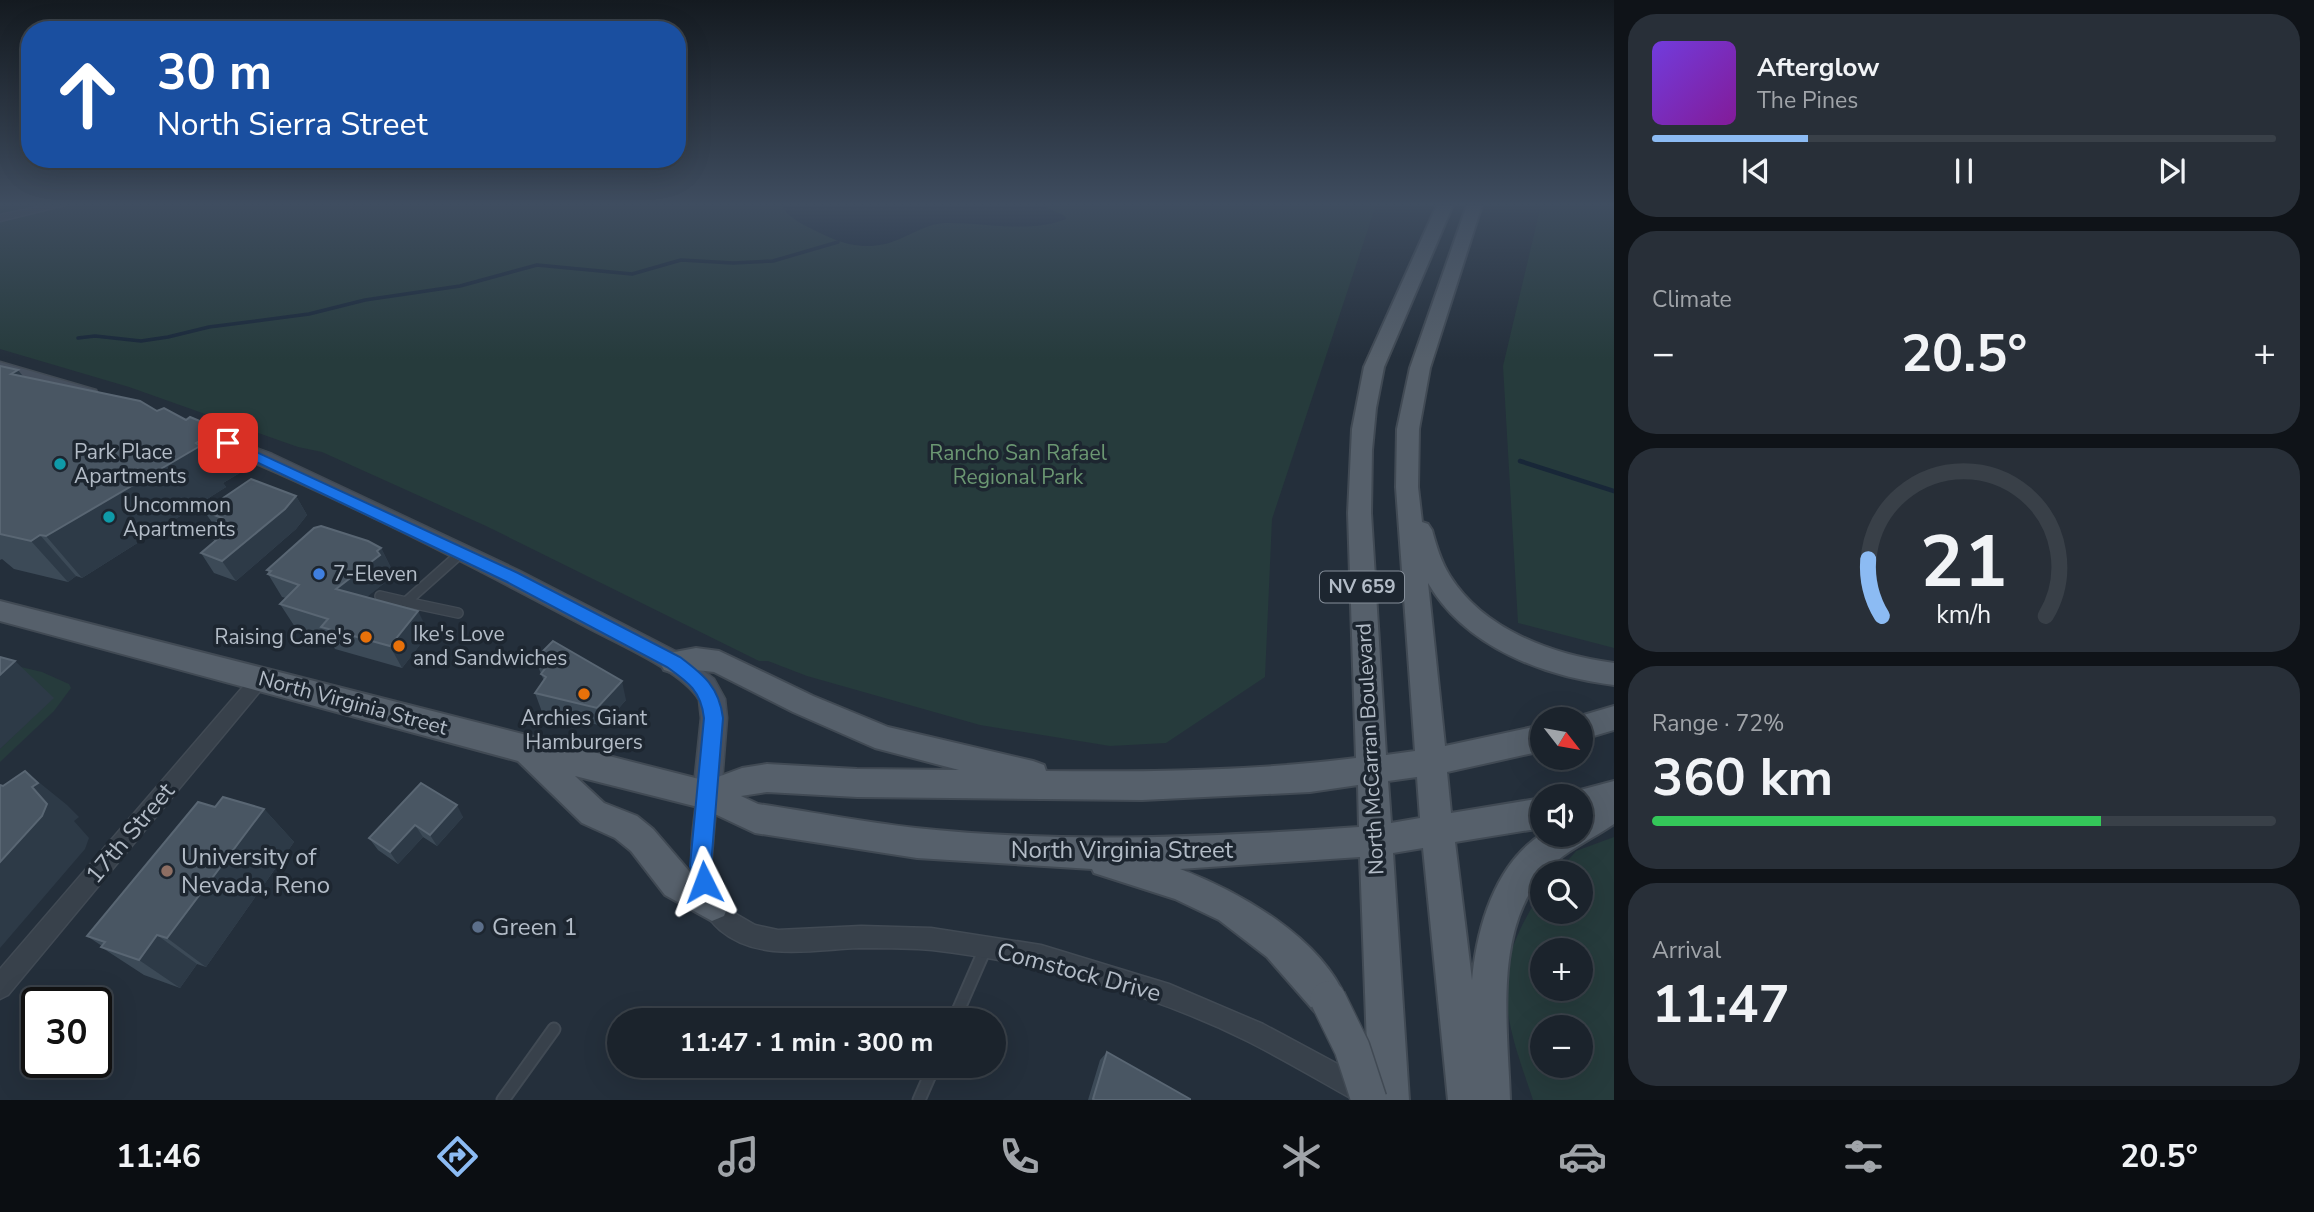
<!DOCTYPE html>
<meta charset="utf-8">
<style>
:root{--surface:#1b232c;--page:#282f38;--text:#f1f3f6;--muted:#a0a4a9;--line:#394048;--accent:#8cbbf3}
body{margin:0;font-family:"Nunito Sans",sans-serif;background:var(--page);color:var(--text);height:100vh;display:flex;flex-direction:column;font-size:26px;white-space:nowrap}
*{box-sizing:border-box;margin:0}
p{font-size:23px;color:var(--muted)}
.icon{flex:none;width:38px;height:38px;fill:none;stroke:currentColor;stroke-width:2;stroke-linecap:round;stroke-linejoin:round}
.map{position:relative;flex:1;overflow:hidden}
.panel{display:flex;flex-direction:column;gap:14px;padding:14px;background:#0f1318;width:700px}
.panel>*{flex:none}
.guide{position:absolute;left:21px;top:21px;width:665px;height:147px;border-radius:28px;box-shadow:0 7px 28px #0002,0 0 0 2px var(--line);background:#1a4fa0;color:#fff;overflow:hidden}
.needle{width:46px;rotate:121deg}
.buttons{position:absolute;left:1530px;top:707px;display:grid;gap:14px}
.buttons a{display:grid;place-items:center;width:63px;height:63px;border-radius:50%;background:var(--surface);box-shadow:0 7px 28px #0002,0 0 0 2px var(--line);font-size:35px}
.speed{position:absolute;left:21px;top:987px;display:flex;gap:14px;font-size:35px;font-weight:700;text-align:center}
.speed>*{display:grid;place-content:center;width:91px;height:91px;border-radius:50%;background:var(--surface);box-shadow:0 7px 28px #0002,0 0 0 2px var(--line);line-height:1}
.speed .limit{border:4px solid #111;border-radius:10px;background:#fff;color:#111}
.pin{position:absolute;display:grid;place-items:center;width:60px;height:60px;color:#fff;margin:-30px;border-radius:14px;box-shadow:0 4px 10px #0006}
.me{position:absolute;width:77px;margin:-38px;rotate:357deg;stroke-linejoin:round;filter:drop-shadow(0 0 5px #0008)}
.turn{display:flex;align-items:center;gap:24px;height:147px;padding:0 21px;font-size:32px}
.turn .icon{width:91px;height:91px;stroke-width:2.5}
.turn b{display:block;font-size:49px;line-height:60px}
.big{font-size:52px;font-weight:700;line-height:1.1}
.panel .tile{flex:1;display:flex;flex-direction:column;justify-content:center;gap:10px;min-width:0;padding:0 24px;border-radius:28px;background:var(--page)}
.panel .dial{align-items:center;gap:0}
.dial svg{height:182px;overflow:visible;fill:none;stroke:var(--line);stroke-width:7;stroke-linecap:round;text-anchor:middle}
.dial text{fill:var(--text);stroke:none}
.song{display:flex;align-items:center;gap:21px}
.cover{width:84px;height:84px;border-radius:10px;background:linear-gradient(135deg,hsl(260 70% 55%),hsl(290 70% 35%))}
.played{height:7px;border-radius:4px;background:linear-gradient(90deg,var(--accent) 25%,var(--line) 25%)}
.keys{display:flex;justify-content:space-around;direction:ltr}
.heat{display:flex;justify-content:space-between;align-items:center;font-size:38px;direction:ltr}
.charge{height:10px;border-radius:5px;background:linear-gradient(90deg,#34c759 72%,var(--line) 0)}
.trip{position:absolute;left:607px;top:1008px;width:399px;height:70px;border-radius:35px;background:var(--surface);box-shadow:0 7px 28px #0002,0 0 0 2px var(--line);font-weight:700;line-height:70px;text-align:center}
.tabs{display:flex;height:112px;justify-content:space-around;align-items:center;background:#0b0e12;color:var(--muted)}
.tabs .icon{width:49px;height:49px}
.tabs .on{color:var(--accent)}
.tabs b{font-size:32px;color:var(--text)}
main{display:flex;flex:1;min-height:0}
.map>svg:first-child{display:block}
.green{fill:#263b3c;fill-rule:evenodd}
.water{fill:#182738}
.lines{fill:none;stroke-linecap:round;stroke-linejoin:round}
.stream-far1{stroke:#182738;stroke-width:3.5}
.stream{stroke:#182738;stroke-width:4.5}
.service-far1-casing{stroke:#414a54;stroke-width:12}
.service-casing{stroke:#414a54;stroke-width:15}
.minor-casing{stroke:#414a54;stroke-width:3}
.secondary-casing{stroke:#414a54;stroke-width:3}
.primary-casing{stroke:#414a54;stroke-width:4}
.service-far1{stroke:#38414b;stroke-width:9}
.service{stroke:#38414b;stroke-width:11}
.minor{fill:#38414b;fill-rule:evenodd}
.secondary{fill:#46505e;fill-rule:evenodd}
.primary{fill:#56606b;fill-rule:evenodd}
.primary-bridge-casing{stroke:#414a54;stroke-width:38;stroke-linecap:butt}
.primary-bridge{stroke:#56606b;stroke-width:35}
.wall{fill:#3c4a57}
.shaded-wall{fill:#2d3a47}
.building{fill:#495663;stroke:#596673;stroke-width:2}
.route{fill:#1a73e8;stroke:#114b97;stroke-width:2}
.culture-dot{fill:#0f9aa8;stroke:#1d2630;stroke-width:2.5}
.shop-dot{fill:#3f7fe0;stroke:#1d2630;stroke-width:2.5}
.food-dot{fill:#e8710a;stroke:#1d2630;stroke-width:2.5}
.education-dot{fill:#8d6e63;stroke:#1d2630;stroke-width:2.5}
.service-dot{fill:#5c6f8a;stroke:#1d2630;stroke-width:2.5}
.labels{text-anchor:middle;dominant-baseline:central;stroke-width:7;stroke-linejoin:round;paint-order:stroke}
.shield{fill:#1d2630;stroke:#868f9a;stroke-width:2}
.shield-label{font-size:19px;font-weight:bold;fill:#b3bcc7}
.poi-label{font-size:21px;fill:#b3bcc7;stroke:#1d2630;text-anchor:start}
.park-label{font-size:21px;fill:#6b9772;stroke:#1d2630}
.street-label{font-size:21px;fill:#b3bcc7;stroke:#1d2630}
.near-street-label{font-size:24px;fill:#b3bcc7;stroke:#1d2630}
.near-poi-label{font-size:24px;fill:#b3bcc7;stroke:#1d2630;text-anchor:start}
</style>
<main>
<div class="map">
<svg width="1614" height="1100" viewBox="0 0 1614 1100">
<rect width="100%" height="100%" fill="#242f3b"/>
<!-- green -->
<g class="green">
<path d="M5,205H1376L1272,519L1265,677L1166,743L1110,746L980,725L807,676L768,661H759L486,526L322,452L298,447L129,387L0,349V206Z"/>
<path d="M1541,205H1614V648L1518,623L1503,366Z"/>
<path d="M0,662L42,672L69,684L71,688L54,711L0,762V749L53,698Z"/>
<path d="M1614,837V1100H1533C1520,1060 1502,1017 1507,974C1509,946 1527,914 1542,891V912H1580V873H1557L1576,851ZM1542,950H1580V989H1542ZM1542,1027H1580V1066H1542Z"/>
</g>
<!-- water -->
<path class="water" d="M789,205H1041L1065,216L1066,219C1028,234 985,222 944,223C930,224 917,231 904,237C873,252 847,247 818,232C806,226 790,219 783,208Z"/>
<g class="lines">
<!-- stream-far1 -->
<path class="stream-far1" d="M78,338L95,336L141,341L168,337L209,327L309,314L365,300L460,286L537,265L632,274L681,260L733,263L773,261L838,242"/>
<!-- stream -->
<path class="stream" d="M1520,461L1614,491"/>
<!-- service-far1 casing -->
<g class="service-far1-casing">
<g id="service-far1">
<path d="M380,596L406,602"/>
<path d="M458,613L406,602L461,553"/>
</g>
</g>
<!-- service casing -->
<g class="service-casing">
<g id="service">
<path d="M954,1020L985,949"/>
<path d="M503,1100L554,1029"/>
<path d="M919,1100L934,1066"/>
</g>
</g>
<!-- minor casing -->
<g class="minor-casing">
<g id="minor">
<path d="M48,205H65L0,221V215Z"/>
<path d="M260,672L266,674L269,679L266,684L8,995L0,999V969L254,674Z"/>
<path d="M707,786L714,789L717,795L711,866L715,882L720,897L736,914L755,925L778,930L861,926L931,928L1041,945L1169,984L1263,1024L1373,1083L1376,1092L1373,1100H1354C1318,1080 1283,1059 1247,1041C1153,994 1037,962 932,950C908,948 882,948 858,948C812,950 758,962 720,930C680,895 692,840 697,795L700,789Z"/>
</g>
</g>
<!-- secondary casing -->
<g class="secondary-casing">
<g id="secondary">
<path d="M0,362L96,390L98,394L89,400L0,373Z"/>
<path d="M197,426L272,454L520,571L683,655L714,679L725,699L727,718L721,795L717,804L707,808L697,804L693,795L701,718L699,700C683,672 618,644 588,628C459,559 326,491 190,436L187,432L190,428Z"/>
</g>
</g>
<!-- primary casing -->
<g class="primary-casing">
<g id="primary">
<path d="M1437,205H1453L1384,367L1376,408L1372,450L1371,513L1386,755L1415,751L1396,487L1397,429L1410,368L1467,205H1482L1430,368L1419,429L1418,487L1422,522L1428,524L1432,530C1436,545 1441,562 1450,576C1484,630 1553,655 1614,663V685C1545,677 1465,647 1428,583L1445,746L1542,725V751L1447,772L1451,813L1542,798V828L1455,842L1472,980C1477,927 1495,864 1542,834L1580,835V796H1567L1569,793L1614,781V824C1592,839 1567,850 1548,869C1492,925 1508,1027 1510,1100H1448L1423,848L1393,853L1409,1100H1369L1360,857L1180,869C1240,892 1320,937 1346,999L1341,1012L1328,1017L1315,1012L1267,957L1219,920L1175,899L1094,873L1092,869L917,858L755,833L702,808L575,776L604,803L637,816L653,829L689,871L724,892L729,904L724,916L712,921L665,895L631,851L615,838L582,823L518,761L0,621V601L707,781L742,768L767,764L857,769L959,770L875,748L793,712L714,672L696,670L674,673L664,670L660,662L664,654L696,648L719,651L813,696L888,727L1033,761L1044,765L1046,771C1150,772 1254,771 1356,758L1348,513L1352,429L1364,367ZM1417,777L1420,818L1391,823L1388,781ZM1358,785L1359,827C1212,837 1064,844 916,828C863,822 811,812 758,804L741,796L767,792L857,797L1142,800L1310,792Z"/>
<path d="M1614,706V730L1580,740V719H1570Z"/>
</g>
</g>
<!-- service-far1 -->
<use href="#service-far1" class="service-far1"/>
<!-- service -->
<use href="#service" class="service"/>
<!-- minor -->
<use href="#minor" class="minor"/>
<!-- secondary -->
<use href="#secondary" class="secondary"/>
<!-- primary -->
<use href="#primary" class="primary"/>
<!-- primary-bridge casing -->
<g class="primary-bridge-casing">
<path id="primary-bridge" d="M1328,999L1352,1048L1369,1100"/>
</g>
<!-- primary-bridge -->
<use href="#primary-bridge" class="primary-bridge"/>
</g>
<!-- wall -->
<g class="wall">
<path d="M0,366L18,370L24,377L243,471L223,483L226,487L82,578L76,576L68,582L14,569L2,559L0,560Z"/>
<path d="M296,496L307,515L296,529L236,581L214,573L201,553L215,542L207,530L214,525L204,511Z"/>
<path d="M381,548L392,570L388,573L391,578L366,597L429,633L402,668L335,649L328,637L295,627L280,604L286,598L282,597L268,574L269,573L267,570Z"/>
<path d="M535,659L626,700L603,726L542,712L535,693L544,681Z"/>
<path d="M421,783L463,817L437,846L423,837L398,864L378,850L369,838Z"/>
<path d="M215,807L264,809L294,842L206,967L197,964L180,988L144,975L101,947L102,946L87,936Z"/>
<path d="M1107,1052L1190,1100H1088L1100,1060Z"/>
</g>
<!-- shaded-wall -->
<g class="shaded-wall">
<path d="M350,205H359L351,208Z"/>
<path d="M18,370L49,410L11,374Z"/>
<path d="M219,429L243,471L223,483L226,487L82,578L46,536Z"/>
<path d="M296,496L307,515L296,529L236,581L222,561Z"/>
<path d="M40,535L76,576L68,582L31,541Z"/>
<path d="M381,548L392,570L388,573L391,578L348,612L336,589Z"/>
<path d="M418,611L429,633L402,668L390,646Z"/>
<path d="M15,661L54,698L0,749V675Z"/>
<path d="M622,681L626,700L603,726L597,708Z"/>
<path d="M25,771L67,805L79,817L74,821L89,838L85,849L0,948V862L32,787Z"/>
<path d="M457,805L463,817L437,846L430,835Z"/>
<path d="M264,809L294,842L206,967L167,938Z"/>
<path d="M415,825L423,837L398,864L390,852Z"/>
<path d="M157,935L197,964L180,988L139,960Z"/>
</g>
<!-- building -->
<g class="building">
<path d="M0,366L18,370L11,374L140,401L157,411L164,408L186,420L190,417L219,429L196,443L200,446L46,536L40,535L31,541L0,534Z"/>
<path d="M251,479L296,496L285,509L222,561L201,553L221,536L207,530L222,518L204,511Z"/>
<path d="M321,526L368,541L381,548L377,551L380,555L336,589L418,611L390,646L321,627L328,619L280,604L299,585L268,574L271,571L267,570L314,528Z"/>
<path d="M553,641L622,681L597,708L535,693L546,677L541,674L547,666L535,659Z"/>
<path d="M0,657L15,661L0,675Z"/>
<path d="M25,771L38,783L32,787L47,804L42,816L0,862V785L3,786Z"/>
<path d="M421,783L457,805L430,835L415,825L390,852L369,838Z"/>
<path d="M223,797L264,809L167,938L157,935L139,960L101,947L105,942L87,936L198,802L215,807Z"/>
<path d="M1107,1052L1190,1099V1100H1095L1093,1099Z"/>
</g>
<!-- sky -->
<linearGradient id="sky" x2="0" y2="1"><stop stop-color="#141a20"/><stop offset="0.57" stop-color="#3f4d60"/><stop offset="1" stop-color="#3f4d60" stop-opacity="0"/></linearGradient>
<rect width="1614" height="359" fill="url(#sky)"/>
<!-- route -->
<path class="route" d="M228,439L518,573L680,657C704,675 719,687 723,718L711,866L715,882L712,889L704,892L696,889L690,866L704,718C701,691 688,682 667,667L507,582L223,446V440Z"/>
<!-- markers -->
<g class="culture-dot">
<circle cx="60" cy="464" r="7"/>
<circle cx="109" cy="517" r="7"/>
</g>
<circle class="shop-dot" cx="319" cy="574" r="7"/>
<g class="food-dot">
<circle cx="366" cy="637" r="7"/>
<circle cx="399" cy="646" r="7"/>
<circle cx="584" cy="694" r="7"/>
</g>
<circle class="education-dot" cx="167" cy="871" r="7"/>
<circle class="service-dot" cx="478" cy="927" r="7"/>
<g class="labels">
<!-- shield labels -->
<rect class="shield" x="1320" y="571.5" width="84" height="31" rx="5"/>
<g class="shield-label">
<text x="1362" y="587">NV 659</text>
</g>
<!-- poi labels -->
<g class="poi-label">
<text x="74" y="452">Park Place<tspan x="74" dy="24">Apartments</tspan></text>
<text x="123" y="505">Uncommon<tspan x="123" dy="24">Apartments</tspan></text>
<text x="333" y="574">7-Eleven</text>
<text x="413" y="634">Ike's Love<tspan x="413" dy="24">and Sandwiches</tspan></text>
<text x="352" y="637" text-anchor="end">Raising Cane's</text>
<text x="584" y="718" text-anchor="middle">Archies Giant<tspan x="584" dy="24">Hamburgers</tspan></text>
</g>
<!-- park labels -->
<g class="park-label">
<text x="1018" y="453">Rancho San Rafael<tspan x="1018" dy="24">Regional Park</tspan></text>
</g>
<!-- street labels -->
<g class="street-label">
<text transform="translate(353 703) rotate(15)">North Virginia Street</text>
<text transform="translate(1370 749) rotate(-93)">North McCarran Boulevard</text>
</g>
<!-- near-street labels -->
<g class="near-street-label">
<text transform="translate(130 833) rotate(-50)">17th Street</text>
<text x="1122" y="850">North Virginia Street</text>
<text transform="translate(1079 972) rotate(15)">Comstock Drive</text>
</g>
<!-- near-poi labels -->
<g class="near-poi-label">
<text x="181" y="857">University of<tspan x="181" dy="28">Nevada, Reno</tspan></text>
<text x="492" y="927">Green 1</text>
</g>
</g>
</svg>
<div class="buttons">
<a><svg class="needle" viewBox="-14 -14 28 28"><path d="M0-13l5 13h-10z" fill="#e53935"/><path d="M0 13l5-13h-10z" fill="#a0a4a9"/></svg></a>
<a><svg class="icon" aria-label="sound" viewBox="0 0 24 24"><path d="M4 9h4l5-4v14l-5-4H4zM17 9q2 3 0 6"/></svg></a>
<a><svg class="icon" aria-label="search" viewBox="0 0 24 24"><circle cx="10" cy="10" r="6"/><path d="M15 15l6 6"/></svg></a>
<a>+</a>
<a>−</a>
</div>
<div class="speed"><div class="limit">30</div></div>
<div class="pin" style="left:228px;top:443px;background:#d93025"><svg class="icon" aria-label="arrive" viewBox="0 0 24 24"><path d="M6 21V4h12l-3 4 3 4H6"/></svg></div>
<svg class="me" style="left:704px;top:882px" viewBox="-20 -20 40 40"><path d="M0-17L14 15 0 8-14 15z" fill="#1a73e8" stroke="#fff" stroke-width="4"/></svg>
<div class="trip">11:47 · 1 min · 300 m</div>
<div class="guide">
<div class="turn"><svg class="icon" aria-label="ahead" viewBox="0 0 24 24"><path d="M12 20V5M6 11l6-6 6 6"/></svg><div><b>30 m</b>North Sierra Street</div></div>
</div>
</div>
<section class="panel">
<div class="tile">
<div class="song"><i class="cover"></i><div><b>Afterglow</b><p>The Pines</p></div></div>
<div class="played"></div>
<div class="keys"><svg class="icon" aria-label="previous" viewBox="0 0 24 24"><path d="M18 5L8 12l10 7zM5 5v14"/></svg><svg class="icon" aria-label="pause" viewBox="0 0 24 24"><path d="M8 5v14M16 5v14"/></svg><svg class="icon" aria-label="next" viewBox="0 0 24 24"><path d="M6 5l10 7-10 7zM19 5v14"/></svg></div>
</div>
<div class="tile"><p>Climate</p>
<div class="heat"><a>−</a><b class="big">20.5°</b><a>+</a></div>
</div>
<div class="tile dial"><svg viewBox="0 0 100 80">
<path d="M14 69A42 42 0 1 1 86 69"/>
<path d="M14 69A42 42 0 0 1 8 44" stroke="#8cbbf3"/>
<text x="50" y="56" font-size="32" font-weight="700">21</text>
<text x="50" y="72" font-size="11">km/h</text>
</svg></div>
<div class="tile"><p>Range · 72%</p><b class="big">360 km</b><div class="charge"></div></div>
<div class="tile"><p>Arrival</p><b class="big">11:47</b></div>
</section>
</main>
<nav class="tabs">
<b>11:46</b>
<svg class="icon on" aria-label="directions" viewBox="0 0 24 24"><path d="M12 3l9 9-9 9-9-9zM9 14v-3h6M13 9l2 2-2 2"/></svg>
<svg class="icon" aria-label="music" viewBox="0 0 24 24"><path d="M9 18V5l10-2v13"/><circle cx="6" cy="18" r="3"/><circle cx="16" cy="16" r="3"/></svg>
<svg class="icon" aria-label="phone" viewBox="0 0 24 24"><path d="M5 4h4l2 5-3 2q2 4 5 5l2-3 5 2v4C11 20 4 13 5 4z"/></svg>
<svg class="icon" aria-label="climate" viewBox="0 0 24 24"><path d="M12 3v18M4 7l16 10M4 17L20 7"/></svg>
<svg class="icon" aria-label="car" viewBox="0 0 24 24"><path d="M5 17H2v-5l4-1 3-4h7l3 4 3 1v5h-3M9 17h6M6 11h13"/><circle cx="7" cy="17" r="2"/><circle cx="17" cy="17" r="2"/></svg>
<svg class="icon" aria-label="filters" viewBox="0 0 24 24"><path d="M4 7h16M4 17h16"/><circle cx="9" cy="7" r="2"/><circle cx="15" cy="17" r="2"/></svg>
<b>20.5°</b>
</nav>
